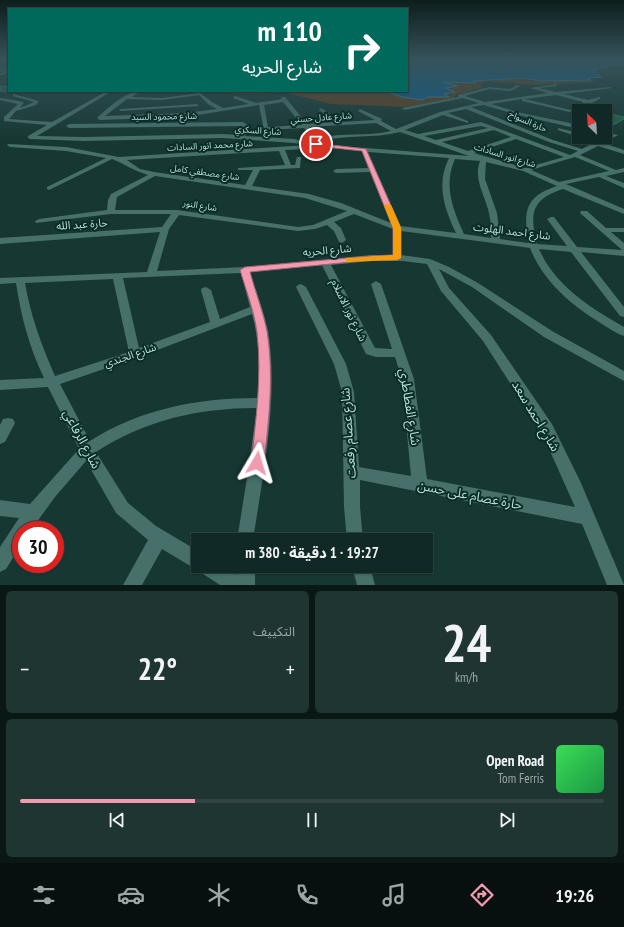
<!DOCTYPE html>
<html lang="ar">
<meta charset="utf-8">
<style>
:root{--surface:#112926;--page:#1e3532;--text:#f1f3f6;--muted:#9ca6a7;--line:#304543;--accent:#f29ab0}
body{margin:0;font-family:"PT Sans Narrow","Noto Sans Arabic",sans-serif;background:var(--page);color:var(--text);direction:rtl;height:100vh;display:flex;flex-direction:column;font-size:15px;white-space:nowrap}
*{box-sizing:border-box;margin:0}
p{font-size:13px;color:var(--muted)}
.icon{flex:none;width:22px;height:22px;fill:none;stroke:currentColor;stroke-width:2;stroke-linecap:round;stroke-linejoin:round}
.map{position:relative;height:585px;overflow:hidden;direction:ltr}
.panel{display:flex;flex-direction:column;gap:6px;padding:6px;background:#091715;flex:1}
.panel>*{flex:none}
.top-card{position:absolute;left:8px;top:8px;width:400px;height:84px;border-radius:0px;box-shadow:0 1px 3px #0004,0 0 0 1px var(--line);direction:rtl;background:#00695c;color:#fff;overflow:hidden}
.needle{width:26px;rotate:335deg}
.tools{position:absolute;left:572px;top:104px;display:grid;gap:8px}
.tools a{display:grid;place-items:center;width:40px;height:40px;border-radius:0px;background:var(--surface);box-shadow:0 1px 3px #0004,0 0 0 1px var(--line);font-size:20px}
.speed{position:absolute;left:12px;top:521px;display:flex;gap:8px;font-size:20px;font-weight:700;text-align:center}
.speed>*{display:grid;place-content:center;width:52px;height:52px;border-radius:50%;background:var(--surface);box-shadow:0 1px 3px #0004,0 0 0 1px var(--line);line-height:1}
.speed .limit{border:6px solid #d22;background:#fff;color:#111}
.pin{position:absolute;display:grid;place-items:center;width:34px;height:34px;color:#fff;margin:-17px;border:2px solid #fff;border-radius:50%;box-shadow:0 1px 4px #0007}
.me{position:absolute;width:44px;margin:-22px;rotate:7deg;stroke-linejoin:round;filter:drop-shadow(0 0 3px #0008)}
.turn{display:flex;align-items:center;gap:14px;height:84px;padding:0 20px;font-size:18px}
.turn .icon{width:52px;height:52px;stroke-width:2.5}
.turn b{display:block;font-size:28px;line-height:34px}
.big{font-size:30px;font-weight:700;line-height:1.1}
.panel .widget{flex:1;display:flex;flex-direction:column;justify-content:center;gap:6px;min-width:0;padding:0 14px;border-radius:6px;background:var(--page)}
.panel .dial{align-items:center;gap:0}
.dial b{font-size:52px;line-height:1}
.song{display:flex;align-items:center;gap:12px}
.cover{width:48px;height:48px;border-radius:6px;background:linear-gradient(135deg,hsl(130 70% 55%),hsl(140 70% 35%))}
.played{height:4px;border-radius:2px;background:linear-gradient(90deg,var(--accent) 30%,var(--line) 30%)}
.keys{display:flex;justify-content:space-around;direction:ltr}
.heat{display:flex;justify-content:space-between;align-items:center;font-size:22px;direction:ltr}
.panel .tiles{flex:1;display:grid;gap:6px;grid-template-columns:1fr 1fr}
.widget:last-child{grid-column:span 2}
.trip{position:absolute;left:191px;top:533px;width:242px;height:40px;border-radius:0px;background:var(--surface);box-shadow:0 1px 3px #0004,0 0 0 1px var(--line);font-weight:700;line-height:40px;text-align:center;direction:rtl}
.dock{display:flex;height:64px;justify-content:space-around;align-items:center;background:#07100f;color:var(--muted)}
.dock .icon{width:28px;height:28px}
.dock .selected{color:var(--accent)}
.dock b{font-size:18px;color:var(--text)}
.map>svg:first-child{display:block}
.green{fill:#5f3d1b}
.water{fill:#0a5b8d;stroke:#3c82a3}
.building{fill:#205e45;stroke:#2c7e5d}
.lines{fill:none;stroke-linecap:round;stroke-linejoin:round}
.minor{fill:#467069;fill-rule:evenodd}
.route{fill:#f29ab0;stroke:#9d6472}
.slow{fill:#f59e0b}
.labels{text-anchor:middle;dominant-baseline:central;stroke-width:4;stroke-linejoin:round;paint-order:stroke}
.far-street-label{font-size:9px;fill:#b2ded7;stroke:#0c2c28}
.street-label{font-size:11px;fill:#b2ded7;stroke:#0c2c28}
.near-street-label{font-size:13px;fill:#b2ded7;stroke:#0c2c28}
</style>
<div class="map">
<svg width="624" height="585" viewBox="0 0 624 585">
<rect width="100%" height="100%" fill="#173732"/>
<!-- green -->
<path class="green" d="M521,78L532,81L589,80L597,82L532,85L486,81L480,85L483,87L456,95L453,99L405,107L331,104L287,93L235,94L228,91H385L402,97L425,100L428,97L450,96L444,94L455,93L445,88L456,86L442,82L475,83L473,81Z"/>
<!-- water -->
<path class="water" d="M407,59H624V65H613L594,70L602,77L588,78L591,80L543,81L521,78L473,81L476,83H475L443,82L457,86L445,88L455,92L444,94L449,97H428L422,100L402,97L385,91H407Z"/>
<!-- building -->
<g class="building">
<path d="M8,66L9,71H0V69Z"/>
<path d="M0,86L9,87V91H13L9,92L0,91Z"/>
<path d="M605,113L624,117V119L613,125L605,123Z"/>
</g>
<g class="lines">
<!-- minor -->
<g class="minor">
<path d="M9,71V73L0,75V73Z"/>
<path d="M556,84L557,86L539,88L556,92L610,87L612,88L564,94L588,100L599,97L601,98L592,103L584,104L582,103L583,102L556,95L525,99L579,112V114L522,101V99L491,104L517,112L579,125V129L514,114L484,105L471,107L553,140L582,149L597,141L584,137L602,139L613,134L618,135L603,143L624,150V154L598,146L580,155L616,170L624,168V172L606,176L624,183V188L599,177L566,184L624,209V214L563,189C532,199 529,213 537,244L567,246L547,219L551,217H554L577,247L622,250L580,213L581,211H587L606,228H624V232H611L624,243V256L581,252L624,307V317L620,316L571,252L539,249C555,286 591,308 624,327V336C615,333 607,327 599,322C570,304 543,281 530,248L401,231V255L430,259L449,267L478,283L552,331L624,371V381L544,337L472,287L439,269L449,288L491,335L552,424L581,483L624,585H607L582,524L360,480V507L363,540H347L344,507L342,392L334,364L296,287L298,285L301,284L306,287L346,364L354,392L359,467L411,476L402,379L395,357H376L366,354L322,265L250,272C256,291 264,311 268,331C279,396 263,475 253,540H237L247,478L257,408C199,408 145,420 96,452L128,503L156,526L198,551V566H223L237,575V566H255V585H220L200,572L199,570L192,567L162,549L142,585H123L148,540L116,513L86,461L55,497L31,530H21V545L6,569L0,572V547L19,518L0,516V500L30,504L79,449L48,387L0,390V380L44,378C29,347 21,316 16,283L0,284V278L147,272L160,232L0,244V238L162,227L171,214H111L36,223L35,221L39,219L107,210L108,200L111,194L148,175C134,171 125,164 112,159L49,190L47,189V187L106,158L66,151L10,147L7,145L8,144L66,147L119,157L308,145L294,143L223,138L84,141L30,139L28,138V136L47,125L4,121V117L18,104L0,100V98L24,102L20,108L34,102L13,96V94L39,101L36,105L16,111L9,119L52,122L107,91H112L37,136L84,137L223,134L239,135L243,126H242L69,128L66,126L69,124L243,122L249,126L245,136L294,139L317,144L304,128L264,130L259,105L185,117L100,120L97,118C108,108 126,91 141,91L132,97L162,98L200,93L212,102L223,108L249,104L233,98L235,96L256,103L282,99L281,97H285L307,124L336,122L319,110L321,108L342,122L375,120L358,111L360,109L382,119L381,121L396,129L440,112L479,103L463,98L404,110L402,108L458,97V95L489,87L510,89L517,85L520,86L511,91L489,89L465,96L485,102L548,93L530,88ZM199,95L208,104L217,109L185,113L105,116L127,99L162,100ZM283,102L302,125L268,127L264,105ZM466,109L549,142L578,151L570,155L481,122L418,134L405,130L443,115L468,123V121L448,113ZM376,123L391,131C367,137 342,132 319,138L309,127ZM481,126L488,128L436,140L424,136ZM494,130L511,137L468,151L442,142ZM400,132L469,156L327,145H324L321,141C347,134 373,139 400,132ZM516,139L564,157L525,168L474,153ZM311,146L362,151L368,168L336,169L333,171L336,173L370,172L391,223L341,203L309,194L252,186L260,170L300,168L301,157H297L295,165H291L285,150L309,149L311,148ZM279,151L285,165L238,168V170H253L245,185L154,172L140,169L127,160ZM368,152L449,158C436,184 444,208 456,233L400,226ZM575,157L609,171L559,182L531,170ZM455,159L480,161C473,179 485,195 489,213C491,221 491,230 491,238L464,234C453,210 443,185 455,159ZM486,162L523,171L557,186C524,197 524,211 528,243L500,239L497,213L485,179ZM155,176L305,198L347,211L313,225L298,227L177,210H115L117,197ZM354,214L393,229V255H371L245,267L157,271L169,229L179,215L298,231L315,229L327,225L334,231L339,242L342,243L346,240L341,228L334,222ZM371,261H403L427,264L441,291L483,341L541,431L575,507L427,479L414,379L381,284L376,281L371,284L392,349L375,348L331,265ZM241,273L250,307L220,319L211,290L206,287L202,288L201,290L210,322L139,348L123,278ZM113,279L129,352L55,376C41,344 31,317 25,283ZM252,314C260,342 259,370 258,398C198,398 140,409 90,441L60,384L139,357Z"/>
<path d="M197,104L199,106L121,111L119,110L121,109Z"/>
<path d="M558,128L579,133V137L558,130Z"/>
<path d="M8,418L13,419L15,423L5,442L0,444V425L3,419Z"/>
<path d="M352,566H370L375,585H357Z"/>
</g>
</g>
<!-- sky -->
<linearGradient id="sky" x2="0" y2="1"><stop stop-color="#0d1e1c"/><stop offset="0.42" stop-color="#36535a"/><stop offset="1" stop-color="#36535a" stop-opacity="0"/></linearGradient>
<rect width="624" height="141" fill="url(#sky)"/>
<!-- route -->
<path class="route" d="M315,143L366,149L401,228V258L397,260H371L250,272C255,291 263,311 267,331C274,375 269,419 264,463L262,467L257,469L253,467L251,463C256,419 262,376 257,332C254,311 246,290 240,270L245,267L371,256L393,255V228L362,151L316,146Z"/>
<!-- slow -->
<path class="slow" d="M385,204L391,205L401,228V258L397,260L346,262V258H349L393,255V228L384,205Z"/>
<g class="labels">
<!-- far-street labels -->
<g class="far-street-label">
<text transform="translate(164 116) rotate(-1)">شارع محمود السيد</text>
<text transform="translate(321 117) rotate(-4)">شارع عادل حسني</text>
<text transform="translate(528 121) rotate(23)">حارة السواح</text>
<text transform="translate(258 130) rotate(4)">شارع السكري</text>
<text transform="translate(210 145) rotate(-3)">شارع محمد انور السادات</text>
<text transform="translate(505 155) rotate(17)">شارع انور السادات</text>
<text transform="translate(205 172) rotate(8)">شارع مصطفي كامل</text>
<text transform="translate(200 205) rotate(9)">شارع النور</text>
</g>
<!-- street labels -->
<g class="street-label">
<text transform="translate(82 224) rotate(-4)">حارة عبد الله</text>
<text transform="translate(512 231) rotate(7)">شارع احمد الهلوت</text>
<text transform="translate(327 250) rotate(-5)">شارع الحريه</text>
<text transform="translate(349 310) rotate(64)">شارع نور الاسلام</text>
<text transform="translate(130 355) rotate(-19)">شارع الجندي</text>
</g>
<!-- near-street labels -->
<g class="near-street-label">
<text transform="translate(410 407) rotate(81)">شارع الفطاطري</text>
<text transform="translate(536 416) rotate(59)">شارع احمد سعد</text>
<text transform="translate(348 433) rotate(-94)">شارع عصام رفعت</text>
<text transform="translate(82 439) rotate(62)">شارع الرفاعي</text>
<text transform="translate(470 495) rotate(11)">حارة عصام على حسن</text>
</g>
</g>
</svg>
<div class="tools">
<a><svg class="needle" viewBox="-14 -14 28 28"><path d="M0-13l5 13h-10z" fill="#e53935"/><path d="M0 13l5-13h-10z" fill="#9ca6a7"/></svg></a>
</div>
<div class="speed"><div class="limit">30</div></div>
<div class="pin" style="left:316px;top:144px;background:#d93025"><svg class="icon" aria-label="arrive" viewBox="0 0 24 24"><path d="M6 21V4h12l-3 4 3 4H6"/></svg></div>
<svg class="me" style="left:257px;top:463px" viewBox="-20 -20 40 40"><path d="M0-17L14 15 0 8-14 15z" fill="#f29ab0" stroke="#fff" stroke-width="4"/></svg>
<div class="trip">19:27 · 1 دقيقة · 380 m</div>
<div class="top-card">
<div class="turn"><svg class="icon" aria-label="right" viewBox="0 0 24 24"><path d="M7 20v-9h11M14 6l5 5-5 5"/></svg><div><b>110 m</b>شارع الحريه</div></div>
</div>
</div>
<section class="panel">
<div class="tiles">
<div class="widget dial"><b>24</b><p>km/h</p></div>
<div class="widget"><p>التكييف</p>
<div class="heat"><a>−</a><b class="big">22°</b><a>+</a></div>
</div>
<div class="widget">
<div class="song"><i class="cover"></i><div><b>Open Road</b><p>Tom Ferris</p></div></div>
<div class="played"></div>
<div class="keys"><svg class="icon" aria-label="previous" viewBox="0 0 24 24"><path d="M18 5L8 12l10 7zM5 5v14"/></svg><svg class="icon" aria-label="pause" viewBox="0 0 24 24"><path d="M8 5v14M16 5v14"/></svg><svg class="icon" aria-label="next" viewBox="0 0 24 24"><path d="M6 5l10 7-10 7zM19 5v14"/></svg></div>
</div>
</div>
</section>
<nav class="dock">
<b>19:26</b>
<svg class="icon selected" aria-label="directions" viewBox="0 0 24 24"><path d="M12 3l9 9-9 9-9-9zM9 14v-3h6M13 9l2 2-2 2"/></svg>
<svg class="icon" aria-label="music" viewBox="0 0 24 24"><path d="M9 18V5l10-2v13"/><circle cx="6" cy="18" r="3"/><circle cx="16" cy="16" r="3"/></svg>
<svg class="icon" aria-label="phone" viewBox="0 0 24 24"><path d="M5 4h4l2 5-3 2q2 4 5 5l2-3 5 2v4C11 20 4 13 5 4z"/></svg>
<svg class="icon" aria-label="climate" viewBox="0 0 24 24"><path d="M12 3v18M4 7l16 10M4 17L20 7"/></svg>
<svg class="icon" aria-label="car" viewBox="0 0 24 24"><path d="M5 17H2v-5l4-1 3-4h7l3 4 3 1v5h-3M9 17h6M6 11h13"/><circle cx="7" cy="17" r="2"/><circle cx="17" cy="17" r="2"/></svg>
<svg class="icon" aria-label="filters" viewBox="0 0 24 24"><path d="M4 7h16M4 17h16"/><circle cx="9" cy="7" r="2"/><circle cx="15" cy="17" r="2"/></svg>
</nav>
